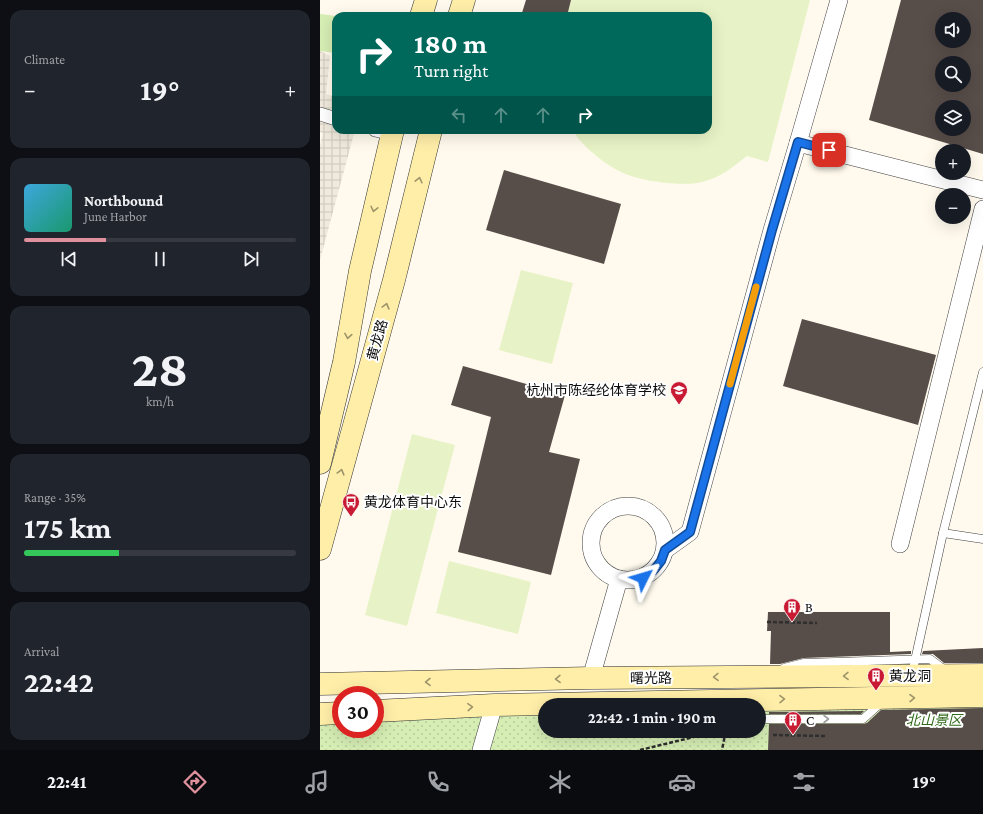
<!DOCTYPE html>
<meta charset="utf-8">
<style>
:root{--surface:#171b24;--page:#20242c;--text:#f1f3f6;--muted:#9ea1a6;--line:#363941;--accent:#df919e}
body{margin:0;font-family:"Crimson Pro","Noto Sans SC",serif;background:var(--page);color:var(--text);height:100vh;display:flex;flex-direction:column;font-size:15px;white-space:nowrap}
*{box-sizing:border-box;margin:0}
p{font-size:13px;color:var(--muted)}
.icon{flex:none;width:22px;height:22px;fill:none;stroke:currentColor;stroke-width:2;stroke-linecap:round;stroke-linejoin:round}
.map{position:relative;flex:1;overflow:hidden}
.panel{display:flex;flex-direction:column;gap:10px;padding:10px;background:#0d0f14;width:320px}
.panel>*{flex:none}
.banner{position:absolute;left:12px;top:12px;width:380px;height:122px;border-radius:12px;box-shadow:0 4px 16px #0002;background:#00695c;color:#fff;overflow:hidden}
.buttons{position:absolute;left:615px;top:12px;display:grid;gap:8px}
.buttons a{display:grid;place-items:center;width:36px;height:36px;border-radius:50%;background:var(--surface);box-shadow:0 4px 16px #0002;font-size:20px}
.speed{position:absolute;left:12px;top:686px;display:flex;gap:8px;font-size:20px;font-weight:700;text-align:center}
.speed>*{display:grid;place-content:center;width:52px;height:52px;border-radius:50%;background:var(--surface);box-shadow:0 4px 16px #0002;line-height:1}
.speed .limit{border:6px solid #d22;background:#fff;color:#111}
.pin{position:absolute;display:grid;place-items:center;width:34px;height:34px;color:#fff;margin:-17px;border-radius:8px;box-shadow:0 2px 6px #0006}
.me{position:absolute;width:44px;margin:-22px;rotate:50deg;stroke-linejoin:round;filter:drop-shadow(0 0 3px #0008)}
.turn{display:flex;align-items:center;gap:14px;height:84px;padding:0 16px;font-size:18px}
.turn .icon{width:52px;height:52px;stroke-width:2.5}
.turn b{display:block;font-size:28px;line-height:34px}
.lanes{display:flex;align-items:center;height:38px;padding:0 16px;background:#0003;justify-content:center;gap:20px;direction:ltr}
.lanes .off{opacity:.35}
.big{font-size:30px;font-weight:700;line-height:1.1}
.panel .card{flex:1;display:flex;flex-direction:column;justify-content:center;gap:6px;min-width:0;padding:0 14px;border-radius:12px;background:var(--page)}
.panel .dial{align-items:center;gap:0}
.dial b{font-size:52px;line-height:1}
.song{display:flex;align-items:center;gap:12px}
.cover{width:48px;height:48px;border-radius:6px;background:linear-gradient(135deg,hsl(200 70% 55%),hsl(160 70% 35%))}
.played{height:4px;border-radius:2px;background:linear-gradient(90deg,var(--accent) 30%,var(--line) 30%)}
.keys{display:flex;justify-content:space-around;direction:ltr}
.heat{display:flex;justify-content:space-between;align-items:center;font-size:22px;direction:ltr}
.charge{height:6px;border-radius:3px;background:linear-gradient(90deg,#34c759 35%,var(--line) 0)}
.trip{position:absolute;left:218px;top:698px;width:228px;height:40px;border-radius:20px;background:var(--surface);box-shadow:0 4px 16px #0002;font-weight:700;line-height:40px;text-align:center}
.dock{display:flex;height:64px;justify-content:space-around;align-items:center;background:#090b0e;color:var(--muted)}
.dock .icon{width:28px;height:28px}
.dock .selected{color:var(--accent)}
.dock b{font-size:18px;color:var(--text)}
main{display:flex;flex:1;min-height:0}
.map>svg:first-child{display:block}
.grass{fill:#d6edb4}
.park{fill:url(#park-dots);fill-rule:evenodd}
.pitch{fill:#e7f3c6}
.plaza{fill:url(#plaza-grid)}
.building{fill:#574d49;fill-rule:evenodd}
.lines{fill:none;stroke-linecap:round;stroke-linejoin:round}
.service-casing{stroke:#404040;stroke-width:9}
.pedestrian-casing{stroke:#404040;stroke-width:14}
.minor-casing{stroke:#404040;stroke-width:18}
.secondary-casing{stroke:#2f2f2f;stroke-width:23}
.path{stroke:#2f2f2f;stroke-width:2.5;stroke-dasharray:4 2;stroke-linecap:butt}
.service{stroke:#fff;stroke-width:8}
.pedestrian{stroke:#fff;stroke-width:13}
.minor{stroke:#fff;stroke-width:17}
.secondary{stroke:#ffeea8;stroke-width:22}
.oneway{stroke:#9e946a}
.oneway2{stroke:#9e9e9e}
.route-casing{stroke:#114b97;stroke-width:10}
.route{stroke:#1a73e8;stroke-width:7}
.slow{stroke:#f59e0b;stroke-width:7}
.labels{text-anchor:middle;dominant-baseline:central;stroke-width:4;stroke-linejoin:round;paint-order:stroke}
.street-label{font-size:14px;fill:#0d0d0d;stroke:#fff}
.poi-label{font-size:14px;fill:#0d0d0d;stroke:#fff;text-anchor:start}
.park-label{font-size:14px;font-style:italic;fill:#306a18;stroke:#fff}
</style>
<main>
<section class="panel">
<div class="card"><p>Climate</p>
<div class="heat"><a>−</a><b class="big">19°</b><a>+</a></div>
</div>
<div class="card">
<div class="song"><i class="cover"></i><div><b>Northbound</b><p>June Harbor</p></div></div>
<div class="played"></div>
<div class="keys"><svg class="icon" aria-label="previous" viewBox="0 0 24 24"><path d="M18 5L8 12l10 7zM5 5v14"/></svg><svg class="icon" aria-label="pause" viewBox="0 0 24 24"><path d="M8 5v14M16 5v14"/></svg><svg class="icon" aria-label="next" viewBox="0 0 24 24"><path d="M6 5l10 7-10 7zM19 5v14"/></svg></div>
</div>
<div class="card dial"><b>28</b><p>km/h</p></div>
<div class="card"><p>Range · 35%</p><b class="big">175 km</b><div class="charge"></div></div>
<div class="card"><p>Arrival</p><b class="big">22:42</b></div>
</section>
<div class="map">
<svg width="663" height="750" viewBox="0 0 663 750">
<defs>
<pattern id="park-dots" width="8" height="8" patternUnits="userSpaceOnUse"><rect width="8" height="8" fill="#d6edb4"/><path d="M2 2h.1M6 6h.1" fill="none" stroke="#b6ca9a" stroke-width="1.8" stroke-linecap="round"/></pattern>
<pattern id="plaza-grid" width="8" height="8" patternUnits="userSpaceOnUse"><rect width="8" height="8" fill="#f0e9dc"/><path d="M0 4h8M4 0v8" fill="none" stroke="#cdc7bc"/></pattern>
</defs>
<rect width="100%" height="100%" fill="#fffaed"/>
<!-- grass -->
<path class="grass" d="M0,14L16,16V53L0,51Z"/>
<!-- park -->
<path class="park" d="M663,689V750H0V703L21,702V729H55V700ZM225,705H439V731H225Z"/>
<!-- pitch -->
<g class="pitch">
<path d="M251,0H490L448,162L427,156C411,168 402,177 382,182C362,187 319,181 301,172C288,166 276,156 266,147C261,141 256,137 253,130H388V16H247Z"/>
<path d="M201,270L253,283L232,364L179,350Z"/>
<path d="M92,434L135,445L87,626L45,615Z"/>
<path d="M129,561L211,582L198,634L116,613Z"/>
</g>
<!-- plaza -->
<path class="plaza" d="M0,51L10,56L6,94L16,97V130H35L0,260V145L3,133L0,132Z"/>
<!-- building -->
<g class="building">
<path d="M206,0H251L247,16H201Z"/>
<path d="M581,0H663V154L549,120ZM622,19H644V41H622ZM622,63H644V85H622ZM622,107H644V129H622Z"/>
<path d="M184,170L301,204L284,264L166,230Z"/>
<path d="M482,319L616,355L598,425L463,386Z"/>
<path d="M143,366L245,395L229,452L260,459L231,575L138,552L171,417L131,405Z"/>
<path d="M448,612H570V652L591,651V654L484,658L460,664H450L451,631H447Z"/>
<path d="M663,648V663H624L613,654H602L603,651Z"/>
<path d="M663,708V750H448L449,724H543L547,723L561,710Z"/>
<path d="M544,711L541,714H449V712Z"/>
</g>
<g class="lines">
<!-- service casing -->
<g class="service-casing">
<g id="service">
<path d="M663,372L623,533L663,539"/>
<path d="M594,665L623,533"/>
<path d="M464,668L484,663L610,659L626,671"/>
<path d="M439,719H543L562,702"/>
</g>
</g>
<!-- pedestrian casing -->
<g class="pedestrian-casing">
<g id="pedestrian">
<path d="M0,114L16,119"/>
<path d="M55,130L72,134"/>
</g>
</g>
<!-- minor casing -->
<g class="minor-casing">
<g id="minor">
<path d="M478,143L663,190"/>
<circle cx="308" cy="543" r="37"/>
<path d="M580,544L663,209"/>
<path d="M345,550L370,532L452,230L478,143L519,0"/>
<path d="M271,678L299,579"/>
<path d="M161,750L174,705"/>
</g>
</g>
<!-- secondary casing -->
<g class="secondary-casing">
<g id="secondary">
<path d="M101,16L106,0"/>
<path d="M139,16L144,0"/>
<path d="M0,463L24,362L40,271L73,130"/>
<path d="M0,549L74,280L111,130"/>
<path d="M0,684L271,678L663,675"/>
<path d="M55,711L174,705L663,696"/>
<path d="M0,714L21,713"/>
</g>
</g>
<!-- path -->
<g class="path">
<path d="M447,622L497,623"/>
<path d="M453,735L507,736"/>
<path d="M378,736L405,735L402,750"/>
<path d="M320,750L378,736V731"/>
</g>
<!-- service -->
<use href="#service" class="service"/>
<!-- pedestrian -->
<use href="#pedestrian" class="pedestrian"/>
<!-- minor -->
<use href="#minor" class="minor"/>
<!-- secondary -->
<use href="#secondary" class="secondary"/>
</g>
<!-- one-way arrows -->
<defs><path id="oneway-chevron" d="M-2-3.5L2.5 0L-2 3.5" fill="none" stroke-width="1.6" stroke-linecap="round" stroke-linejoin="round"/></defs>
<g class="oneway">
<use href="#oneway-chevron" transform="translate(99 180) rotate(-76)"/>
<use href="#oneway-chevron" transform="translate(54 209) rotate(103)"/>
<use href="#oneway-chevron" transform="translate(66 306) rotate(-75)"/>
<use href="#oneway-chevron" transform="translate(28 336) rotate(100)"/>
<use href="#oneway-chevron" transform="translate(21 472) rotate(-75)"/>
<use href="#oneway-chevron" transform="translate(526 676) rotate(179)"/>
<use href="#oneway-chevron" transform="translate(396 677) rotate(179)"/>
<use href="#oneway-chevron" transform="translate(238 679) rotate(179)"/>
<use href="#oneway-chevron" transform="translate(108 682) rotate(179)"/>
<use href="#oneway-chevron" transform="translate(592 698) rotate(-1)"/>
<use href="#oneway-chevron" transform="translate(462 699) rotate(-1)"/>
<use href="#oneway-chevron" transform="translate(150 707) rotate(-3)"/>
</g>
<use class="oneway2" href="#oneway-chevron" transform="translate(506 719)"/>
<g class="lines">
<!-- route casing -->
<g class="route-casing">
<path id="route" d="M323,578L333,571L341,561L345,550L370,532L452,230L478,142L509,150"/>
</g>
<!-- route -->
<use href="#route" class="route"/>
<!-- slow -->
<path class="slow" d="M410,384L436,287"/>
</g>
<!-- icons -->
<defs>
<g id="university-pin" transform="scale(0.9)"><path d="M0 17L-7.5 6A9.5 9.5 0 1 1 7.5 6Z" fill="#c81a32" stroke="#fff"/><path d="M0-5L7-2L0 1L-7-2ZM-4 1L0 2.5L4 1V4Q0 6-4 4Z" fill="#fff"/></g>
<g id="bus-pin" transform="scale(0.9)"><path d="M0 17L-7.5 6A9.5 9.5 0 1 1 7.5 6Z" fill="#c81a32" stroke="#fff"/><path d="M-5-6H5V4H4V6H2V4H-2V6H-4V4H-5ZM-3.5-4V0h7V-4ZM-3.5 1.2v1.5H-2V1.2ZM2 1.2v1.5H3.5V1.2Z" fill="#fff"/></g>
<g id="building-pin" transform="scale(0.9)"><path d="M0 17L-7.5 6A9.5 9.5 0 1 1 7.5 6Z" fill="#c81a32" stroke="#fff"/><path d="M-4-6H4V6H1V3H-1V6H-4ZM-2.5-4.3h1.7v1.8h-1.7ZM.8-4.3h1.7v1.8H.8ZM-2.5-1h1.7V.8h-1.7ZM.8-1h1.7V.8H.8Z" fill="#fff"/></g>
</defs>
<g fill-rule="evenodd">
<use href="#university-pin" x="359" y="390"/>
<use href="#bus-pin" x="31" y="502"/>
<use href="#building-pin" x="472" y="607"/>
<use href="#building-pin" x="556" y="676"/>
<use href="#building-pin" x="473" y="720"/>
</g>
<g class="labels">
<!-- street labels -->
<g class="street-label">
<text transform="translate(57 340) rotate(-75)">黄龙路</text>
<text transform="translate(331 678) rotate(-1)">曙光路</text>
</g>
<!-- poi labels -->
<g class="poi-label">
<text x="346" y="390" text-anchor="end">杭州市陈经纶体育学校</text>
<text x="44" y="502">黄龙体育中心东</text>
<text x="485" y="607">B</text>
<text x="569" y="676">黄龙洞</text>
<text x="486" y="720">C</text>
</g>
<!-- park labels -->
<g class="park-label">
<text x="614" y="720">北山景区</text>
</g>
</g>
</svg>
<div class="buttons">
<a><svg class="icon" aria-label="sound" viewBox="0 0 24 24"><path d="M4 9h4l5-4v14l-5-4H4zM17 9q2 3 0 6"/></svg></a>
<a><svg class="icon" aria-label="search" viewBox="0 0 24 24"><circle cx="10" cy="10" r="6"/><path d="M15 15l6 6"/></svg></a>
<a><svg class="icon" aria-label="layers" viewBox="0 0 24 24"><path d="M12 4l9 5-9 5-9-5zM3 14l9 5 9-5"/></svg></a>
<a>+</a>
<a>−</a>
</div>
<div class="speed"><div class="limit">30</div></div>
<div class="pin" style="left:509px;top:150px;background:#d93025"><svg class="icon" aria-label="arrive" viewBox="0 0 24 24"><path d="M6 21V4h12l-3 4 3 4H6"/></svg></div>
<svg class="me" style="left:323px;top:578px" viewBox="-20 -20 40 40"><path d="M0-17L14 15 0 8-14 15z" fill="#1a73e8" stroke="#fff" stroke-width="4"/></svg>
<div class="trip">22:42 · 1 min · 190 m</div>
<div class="banner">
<div class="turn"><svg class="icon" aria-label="right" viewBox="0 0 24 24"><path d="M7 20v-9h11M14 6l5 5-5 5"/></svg><div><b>180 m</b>Turn right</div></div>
<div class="lanes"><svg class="icon off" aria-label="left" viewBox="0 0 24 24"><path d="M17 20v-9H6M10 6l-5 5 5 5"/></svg><svg class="icon off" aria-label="ahead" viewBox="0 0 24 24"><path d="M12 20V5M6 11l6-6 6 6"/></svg><svg class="icon off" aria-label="ahead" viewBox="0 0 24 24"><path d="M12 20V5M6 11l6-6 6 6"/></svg><svg class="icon" aria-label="right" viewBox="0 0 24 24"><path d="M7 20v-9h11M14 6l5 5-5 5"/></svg></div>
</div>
</div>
</main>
<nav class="dock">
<b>22:41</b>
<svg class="icon selected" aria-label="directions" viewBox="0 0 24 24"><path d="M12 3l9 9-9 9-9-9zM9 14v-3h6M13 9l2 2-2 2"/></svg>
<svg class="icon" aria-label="music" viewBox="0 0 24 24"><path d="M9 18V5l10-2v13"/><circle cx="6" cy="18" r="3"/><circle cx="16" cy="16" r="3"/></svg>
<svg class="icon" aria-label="phone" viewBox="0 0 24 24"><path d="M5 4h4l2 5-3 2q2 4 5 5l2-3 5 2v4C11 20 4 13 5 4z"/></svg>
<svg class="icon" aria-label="climate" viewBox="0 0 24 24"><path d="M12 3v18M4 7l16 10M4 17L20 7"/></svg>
<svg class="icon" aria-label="car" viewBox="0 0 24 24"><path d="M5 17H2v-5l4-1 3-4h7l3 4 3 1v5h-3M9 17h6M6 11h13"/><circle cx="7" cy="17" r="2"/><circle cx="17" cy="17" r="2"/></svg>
<svg class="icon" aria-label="filters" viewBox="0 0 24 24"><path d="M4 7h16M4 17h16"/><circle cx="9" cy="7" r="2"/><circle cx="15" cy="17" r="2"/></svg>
<b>19°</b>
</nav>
